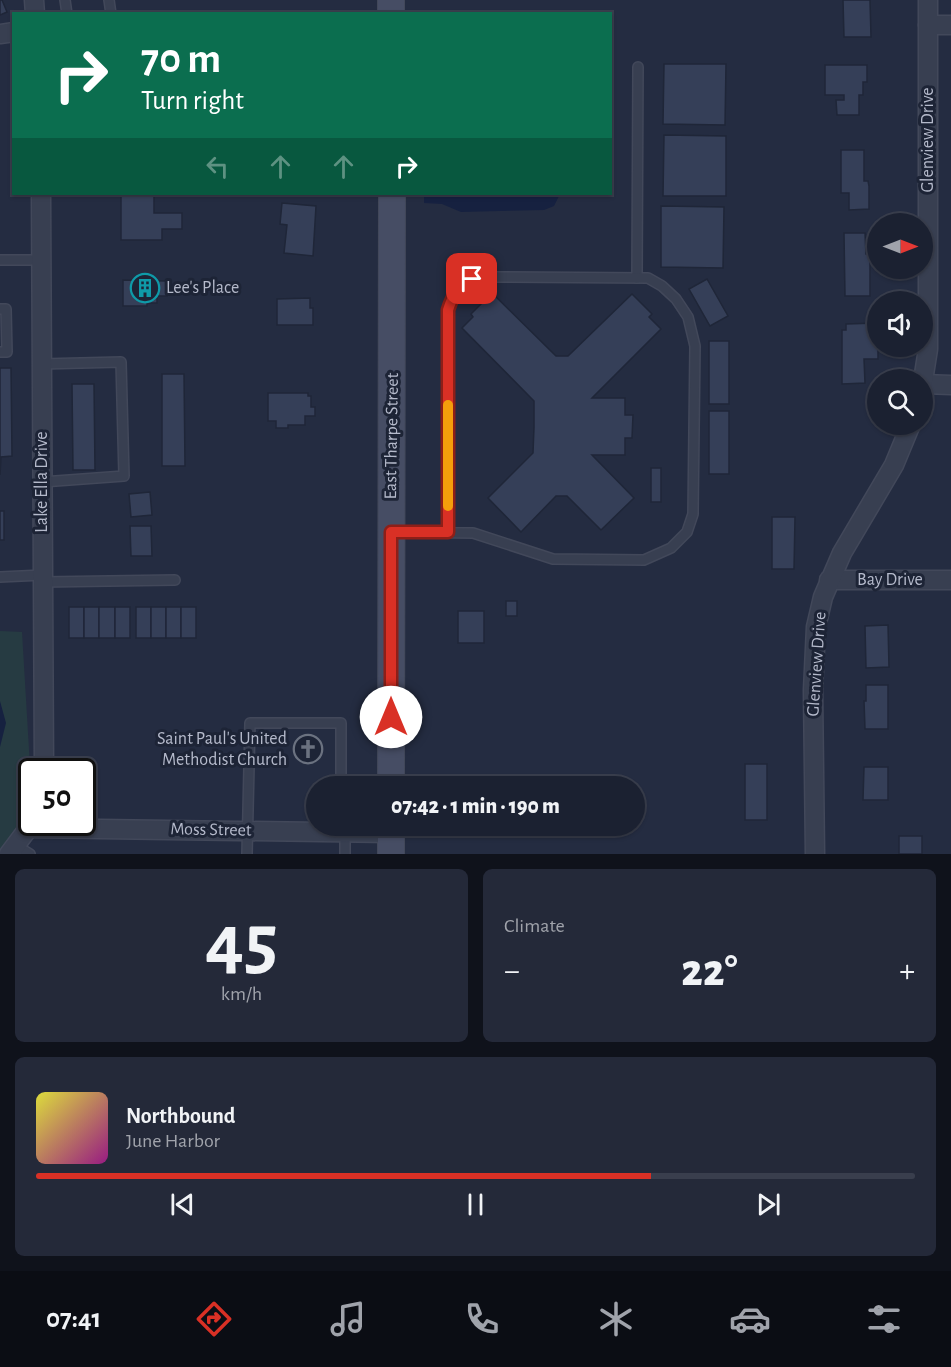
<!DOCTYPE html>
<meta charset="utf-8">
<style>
:root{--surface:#1b2131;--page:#242939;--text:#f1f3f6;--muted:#a0a3ab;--line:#393e4d;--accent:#d93025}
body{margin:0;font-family:"Alegreya Sans",sans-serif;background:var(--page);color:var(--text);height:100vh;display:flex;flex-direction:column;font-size:22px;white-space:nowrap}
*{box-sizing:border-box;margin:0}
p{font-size:20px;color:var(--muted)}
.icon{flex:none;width:33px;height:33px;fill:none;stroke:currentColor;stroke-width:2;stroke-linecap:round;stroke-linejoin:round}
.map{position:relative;height:854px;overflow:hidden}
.drawer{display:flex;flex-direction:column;gap:15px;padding:15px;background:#0f121b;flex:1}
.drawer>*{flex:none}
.guide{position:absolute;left:12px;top:12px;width:600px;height:183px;border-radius:0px;box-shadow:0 2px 4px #0004,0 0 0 2px var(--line);background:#0b6e4f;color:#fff;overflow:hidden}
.needle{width:39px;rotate:90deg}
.buttons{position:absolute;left:867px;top:213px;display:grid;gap:12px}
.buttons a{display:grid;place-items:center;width:66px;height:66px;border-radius:50%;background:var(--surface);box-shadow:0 2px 4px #0004,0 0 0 2px var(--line);font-size:30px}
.speed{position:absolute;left:18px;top:758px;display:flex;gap:12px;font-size:30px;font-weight:700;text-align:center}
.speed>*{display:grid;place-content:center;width:78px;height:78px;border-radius:50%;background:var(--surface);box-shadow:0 2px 4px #0004,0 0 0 2px var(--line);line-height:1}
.speed .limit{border:3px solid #111;border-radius:9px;background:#fff;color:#111}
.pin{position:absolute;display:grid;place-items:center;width:51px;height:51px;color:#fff;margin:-26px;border-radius:12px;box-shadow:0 3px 9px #0006}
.me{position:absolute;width:66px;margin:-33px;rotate:0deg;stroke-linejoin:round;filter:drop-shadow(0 0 4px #0008)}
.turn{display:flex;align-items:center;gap:21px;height:126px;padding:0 30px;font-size:27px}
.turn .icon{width:78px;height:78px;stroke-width:2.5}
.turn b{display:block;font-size:42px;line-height:51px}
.lanes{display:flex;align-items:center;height:57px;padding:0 30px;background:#0003;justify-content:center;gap:30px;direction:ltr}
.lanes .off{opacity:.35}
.big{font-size:45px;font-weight:800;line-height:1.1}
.drawer .widget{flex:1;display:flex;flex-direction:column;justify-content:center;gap:9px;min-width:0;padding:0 21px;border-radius:9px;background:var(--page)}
.drawer .dial{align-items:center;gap:0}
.dial b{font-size:78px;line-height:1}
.song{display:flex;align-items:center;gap:18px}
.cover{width:72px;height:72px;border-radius:9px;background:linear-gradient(135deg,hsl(60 70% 55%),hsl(310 70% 35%))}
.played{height:6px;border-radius:3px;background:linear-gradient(90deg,var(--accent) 70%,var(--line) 70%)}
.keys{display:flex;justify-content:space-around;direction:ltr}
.heat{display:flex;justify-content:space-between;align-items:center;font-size:33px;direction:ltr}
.drawer .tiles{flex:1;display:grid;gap:15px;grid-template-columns:1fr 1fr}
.widget:last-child{grid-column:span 2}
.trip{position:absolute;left:306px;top:776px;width:339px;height:60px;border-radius:30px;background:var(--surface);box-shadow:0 2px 4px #0004,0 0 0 2px var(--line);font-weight:800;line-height:60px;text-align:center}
.menu{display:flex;height:96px;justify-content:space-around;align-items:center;background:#0b0d14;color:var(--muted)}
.menu .icon{width:42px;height:42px}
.menu .selected{color:var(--accent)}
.menu b{font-size:27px;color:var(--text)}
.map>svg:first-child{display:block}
.green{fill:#263b42}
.water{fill:#162140}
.building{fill:#353f58;stroke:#1f2638;stroke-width:1.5}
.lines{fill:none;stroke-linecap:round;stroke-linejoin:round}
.lane-casing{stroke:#42485a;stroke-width:12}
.street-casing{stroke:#42485a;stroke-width:21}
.secondary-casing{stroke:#42485a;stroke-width:28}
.lane{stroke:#383f51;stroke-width:9}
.street{stroke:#383f51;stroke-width:18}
.secondary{stroke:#464d64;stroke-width:26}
.route-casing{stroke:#8d1f18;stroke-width:15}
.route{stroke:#d93025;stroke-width:10}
.slow{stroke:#f59e0b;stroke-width:10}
.labels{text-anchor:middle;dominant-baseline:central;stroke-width:6;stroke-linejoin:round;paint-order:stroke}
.street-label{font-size:18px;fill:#b5bacb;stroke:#1d2436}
.poi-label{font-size:18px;fill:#b5bacb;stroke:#1d2436;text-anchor:start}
</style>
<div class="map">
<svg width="951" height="854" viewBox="0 0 951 854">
<rect width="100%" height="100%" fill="#242c41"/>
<!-- green -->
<path class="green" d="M0,631L22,632L31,783L26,810L18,828L0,850Z"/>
<!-- water -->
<g class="water">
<path d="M424,194H560L554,206L544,210L461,212L442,204L424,203Z"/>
<path d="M0,701L6,723L0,747Z"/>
</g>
<!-- building -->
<g class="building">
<path d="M0,0H2L7,12L0,15Z"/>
<path d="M843,0H870L871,37H844Z"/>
<path d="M664,64H726L725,125L663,124Z"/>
<path d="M825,65H867V82H863V95H859V115H837L836,100H844V95H825Z"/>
<path d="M664,135L726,136V196H663Z"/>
<path d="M841,150H864V181H868L869,186V209L849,210V193H841Z"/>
<path d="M121,194H154V213H182V229H162V240H121Z"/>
<path d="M282,203L316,206L313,256L284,253L287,225L280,224Z"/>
<path d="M661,206L724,207L723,268L661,267Z"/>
<path d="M844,233H865L866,254H870V296H845Z"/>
<path d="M707,279L728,316L710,326L689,289Z"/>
<path d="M123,280L167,281V296H157V303H147V306H123Z"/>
<path d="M492,293L556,356H568L632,294L652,314L649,317L661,329L592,398H625V415H633L632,438H625V455H592L634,498L601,530L567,496H556L521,532L488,498L533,453L534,427V401L462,328L473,317L471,314Z"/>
<path d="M310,298V308H313V325H277V299Z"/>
<path d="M877,323L878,346H885V348L878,349V359H864L865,383L842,384V330H846V324Z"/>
<rect x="709" y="341" width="20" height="63"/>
<path d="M0,368H11L12,456L1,457L0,475Z"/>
<path d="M162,374H184L185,466H162Z"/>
<path d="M72,384H94L95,470H73Z"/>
<path d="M268,393H308V396H311V407H315V416H305V425H288V428H276V421H268Z"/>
<rect x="709" y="411" width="20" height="63"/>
<rect x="651" y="468" width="10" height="34"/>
<path d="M150,492L152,515L131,517L129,494Z"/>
<rect x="0" y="511" width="4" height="29"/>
<path d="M772,517H795L794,569H772Z"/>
<path d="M130,526H151L152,556H131Z"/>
<rect x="506" y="601" width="11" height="15"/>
<rect x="69" y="607" width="15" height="31"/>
<rect x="84" y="607" width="15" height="31"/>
<rect x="99" y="607" width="16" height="31"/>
<rect x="115" y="607" width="15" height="31"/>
<rect x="136" y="607" width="15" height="31"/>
<rect x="151" y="607" width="15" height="31"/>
<rect x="166" y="607" width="15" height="31"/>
<rect x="181" y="607" width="15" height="31"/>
<rect x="458" y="611" width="26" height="32"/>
<path d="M888,625L889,667L866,668L865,626Z"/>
<path d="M866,685H888V729H865L864,701H866Z"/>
<rect x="745" y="764" width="22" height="56"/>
<path d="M864,767H888V800H863Z"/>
<rect x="899" y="836" width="23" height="18"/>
</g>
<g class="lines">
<!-- lane casing -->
<g class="lane-casing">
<g id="lane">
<path d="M65,0L67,14"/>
<path d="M109,0L111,14"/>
<path d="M0,260H41"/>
<path d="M637,278L638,67"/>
<path d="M0,309H6L7,352H0"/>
<path d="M41,364L121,362L124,476L42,482"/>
<path d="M393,532L473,533L553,559L644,560L671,548L687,532L693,514L695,346L688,317L676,299L662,286L648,278L491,277C467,280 456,285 448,310V532"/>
<path d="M0,577L43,575"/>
<path d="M43,582L175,580"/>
<path d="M17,846L30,854"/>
<path d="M247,854L250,723H341V786"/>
<path d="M345,854V832"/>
</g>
</g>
<!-- street casing -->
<g class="street-casing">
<g id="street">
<path d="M34,0L35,14"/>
<path d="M928,25H951"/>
<path d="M0,34L14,32"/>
<path d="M41,194L44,771"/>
<path d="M923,384L951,385"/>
<path d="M922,387L928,349V0"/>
<path d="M829,580H951"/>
<path d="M30,828L391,833"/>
<path d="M9,854L33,822"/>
<path d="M815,854L813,690L816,627L823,597L842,553L894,465L911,424"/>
</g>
</g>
<!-- secondary casing -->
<g class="secondary-casing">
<g id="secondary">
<path d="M391,0V14"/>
<path d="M391,786L392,194"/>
<path d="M391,854V825"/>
</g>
</g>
<!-- lane -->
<use href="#lane" class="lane"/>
<!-- street -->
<use href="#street" class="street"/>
<!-- secondary -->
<use href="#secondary" class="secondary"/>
</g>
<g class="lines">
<!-- route casing -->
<g class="route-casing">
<path id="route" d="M391,717V532H448V310C453,294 458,288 472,279"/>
</g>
<!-- route -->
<use href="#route" class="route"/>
<!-- slow -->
<path class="slow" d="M448,506V405"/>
</g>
<!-- icons -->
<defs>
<g id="building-ring" transform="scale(1.5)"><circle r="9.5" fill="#1d2436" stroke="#0f9aa8" stroke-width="1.5"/><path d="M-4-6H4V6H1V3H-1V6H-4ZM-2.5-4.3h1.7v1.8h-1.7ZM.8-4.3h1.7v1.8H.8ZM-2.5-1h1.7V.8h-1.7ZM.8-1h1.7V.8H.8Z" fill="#0f9aa8"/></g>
<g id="church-ring" transform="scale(1.5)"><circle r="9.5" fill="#1d2436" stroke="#6b7280" stroke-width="1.5"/><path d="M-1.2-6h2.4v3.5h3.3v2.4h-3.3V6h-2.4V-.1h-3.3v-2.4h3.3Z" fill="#6b7280"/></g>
</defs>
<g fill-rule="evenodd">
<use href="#building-ring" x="145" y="288"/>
<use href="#church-ring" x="308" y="749"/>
</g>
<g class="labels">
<!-- street labels -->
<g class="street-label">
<text transform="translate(928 140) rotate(-90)">Glenview Drive</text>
<text transform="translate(392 436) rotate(-89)">East Tharpe Street</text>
<text transform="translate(42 482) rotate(-90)">Lake Ella Drive</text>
<text x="890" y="580">Bay Drive</text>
<text transform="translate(817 664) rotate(-86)">Glenview Drive</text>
<text transform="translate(211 830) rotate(1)">Moss Street</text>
</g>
<!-- poi labels -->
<g class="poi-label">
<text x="166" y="288">Lee's Place</text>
<text x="287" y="739" text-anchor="end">Saint Paul's United<tspan x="287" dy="21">Methodist Church</tspan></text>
</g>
</g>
</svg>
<div class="buttons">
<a><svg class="needle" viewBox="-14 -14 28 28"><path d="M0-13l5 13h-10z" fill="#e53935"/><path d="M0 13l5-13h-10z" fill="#a0a3ab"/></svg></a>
<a><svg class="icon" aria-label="sound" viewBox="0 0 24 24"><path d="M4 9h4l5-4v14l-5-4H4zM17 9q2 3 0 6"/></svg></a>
<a><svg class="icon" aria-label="search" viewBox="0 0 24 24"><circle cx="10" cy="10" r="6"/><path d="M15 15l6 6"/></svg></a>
</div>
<div class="speed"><div class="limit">50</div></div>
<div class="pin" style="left:472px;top:279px;background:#d93025"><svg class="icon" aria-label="arrive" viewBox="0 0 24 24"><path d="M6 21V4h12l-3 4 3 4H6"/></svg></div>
<svg class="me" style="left:391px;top:717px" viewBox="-20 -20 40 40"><circle r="19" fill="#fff"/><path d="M0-13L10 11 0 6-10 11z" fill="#d93025"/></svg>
<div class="trip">07:42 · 1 min · 190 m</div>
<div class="guide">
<div class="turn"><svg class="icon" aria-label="right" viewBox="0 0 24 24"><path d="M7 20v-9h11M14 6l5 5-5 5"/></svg><div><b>70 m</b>Turn right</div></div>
<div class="lanes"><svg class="icon off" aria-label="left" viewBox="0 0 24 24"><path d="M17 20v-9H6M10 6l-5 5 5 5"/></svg><svg class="icon off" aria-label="ahead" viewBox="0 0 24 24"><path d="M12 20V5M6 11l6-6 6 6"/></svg><svg class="icon off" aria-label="ahead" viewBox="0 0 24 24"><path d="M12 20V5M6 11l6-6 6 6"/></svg><svg class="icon" aria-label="right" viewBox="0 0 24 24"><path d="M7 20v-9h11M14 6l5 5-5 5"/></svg></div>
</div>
</div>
<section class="drawer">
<div class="tiles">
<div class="widget dial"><b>45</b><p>km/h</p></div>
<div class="widget"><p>Climate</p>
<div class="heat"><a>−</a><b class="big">22°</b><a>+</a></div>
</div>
<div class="widget">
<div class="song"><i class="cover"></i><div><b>Northbound</b><p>June Harbor</p></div></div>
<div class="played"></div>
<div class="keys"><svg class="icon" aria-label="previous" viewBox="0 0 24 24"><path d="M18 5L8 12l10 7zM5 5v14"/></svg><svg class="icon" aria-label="pause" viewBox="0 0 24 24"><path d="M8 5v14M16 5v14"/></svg><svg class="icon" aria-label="next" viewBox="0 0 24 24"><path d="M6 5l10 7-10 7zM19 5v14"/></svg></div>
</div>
</div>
</section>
<nav class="menu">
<b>07:41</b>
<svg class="icon selected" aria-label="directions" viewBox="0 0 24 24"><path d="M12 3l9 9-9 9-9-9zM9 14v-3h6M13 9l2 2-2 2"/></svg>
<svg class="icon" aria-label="music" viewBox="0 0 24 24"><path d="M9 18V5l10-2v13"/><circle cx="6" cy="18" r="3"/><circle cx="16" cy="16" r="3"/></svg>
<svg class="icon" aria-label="phone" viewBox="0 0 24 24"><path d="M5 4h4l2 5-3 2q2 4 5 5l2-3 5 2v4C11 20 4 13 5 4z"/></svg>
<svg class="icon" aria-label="climate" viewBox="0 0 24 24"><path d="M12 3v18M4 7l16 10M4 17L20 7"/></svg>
<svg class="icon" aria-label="car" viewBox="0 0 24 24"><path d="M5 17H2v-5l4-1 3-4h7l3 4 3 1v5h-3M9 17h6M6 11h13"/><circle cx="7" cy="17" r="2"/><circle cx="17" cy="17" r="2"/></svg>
<svg class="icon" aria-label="filters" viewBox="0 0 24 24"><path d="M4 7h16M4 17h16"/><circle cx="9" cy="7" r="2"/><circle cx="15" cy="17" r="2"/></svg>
</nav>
